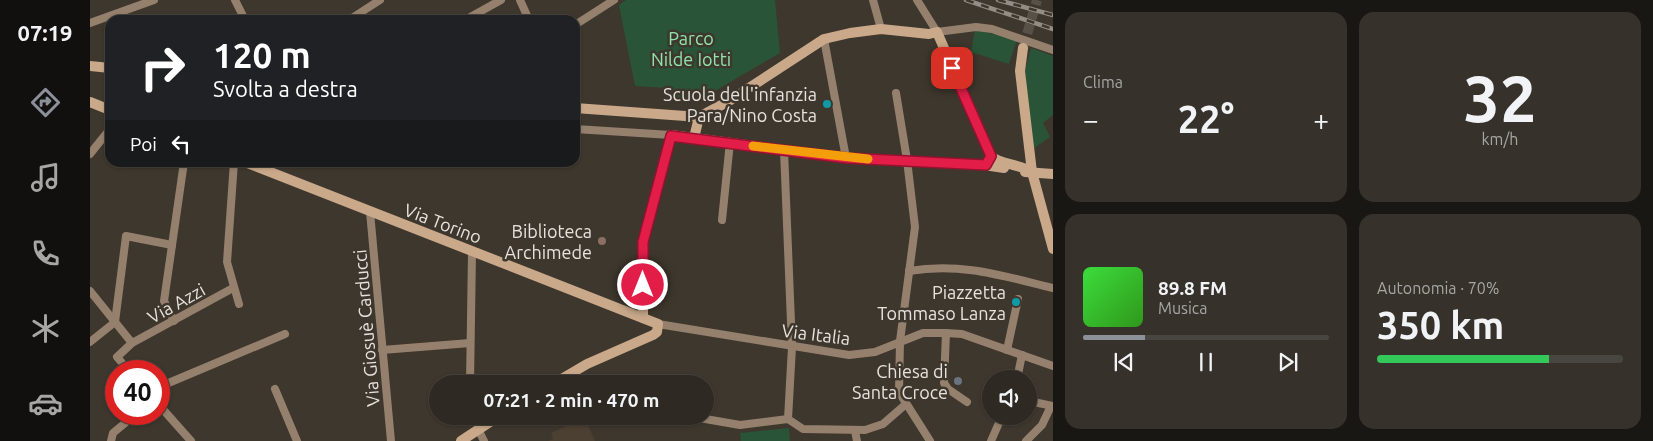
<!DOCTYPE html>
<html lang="it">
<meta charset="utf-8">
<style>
:root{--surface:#2e2922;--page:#36312a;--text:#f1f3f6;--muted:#a7a6a5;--line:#494540;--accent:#8c9099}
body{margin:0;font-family:Ubuntu,sans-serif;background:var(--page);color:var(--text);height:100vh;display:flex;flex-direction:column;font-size:19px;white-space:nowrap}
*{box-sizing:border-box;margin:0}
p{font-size:16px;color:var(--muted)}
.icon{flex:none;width:28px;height:28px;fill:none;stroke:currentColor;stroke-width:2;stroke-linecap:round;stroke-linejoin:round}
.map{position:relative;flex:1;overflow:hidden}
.details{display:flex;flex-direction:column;gap:12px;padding:12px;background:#191713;width:600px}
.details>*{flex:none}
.top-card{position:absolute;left:15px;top:15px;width:475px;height:152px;border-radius:15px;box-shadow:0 1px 4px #0004,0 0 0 1px var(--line);background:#202124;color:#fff;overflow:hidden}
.tools{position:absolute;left:892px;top:370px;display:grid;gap:10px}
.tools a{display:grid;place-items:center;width:55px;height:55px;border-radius:50%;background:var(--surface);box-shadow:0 1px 4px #0004,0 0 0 1px var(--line);font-size:25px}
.speed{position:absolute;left:15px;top:360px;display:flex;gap:10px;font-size:25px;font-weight:700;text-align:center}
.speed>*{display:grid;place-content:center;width:65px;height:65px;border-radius:50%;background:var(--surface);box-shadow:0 1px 4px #0004,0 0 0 1px var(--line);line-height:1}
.speed .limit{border:8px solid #d22;background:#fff;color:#111}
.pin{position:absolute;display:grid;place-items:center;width:42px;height:42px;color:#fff;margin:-21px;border-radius:10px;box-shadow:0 2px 8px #0006}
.me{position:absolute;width:55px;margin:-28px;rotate:0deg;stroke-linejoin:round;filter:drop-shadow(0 0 4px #0008)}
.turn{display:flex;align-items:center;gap:18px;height:105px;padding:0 25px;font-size:22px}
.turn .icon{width:65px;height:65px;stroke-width:2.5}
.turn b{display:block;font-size:35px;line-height:42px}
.then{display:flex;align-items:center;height:48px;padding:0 25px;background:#0003;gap:10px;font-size:19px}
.big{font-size:38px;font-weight:600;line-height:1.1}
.details .card{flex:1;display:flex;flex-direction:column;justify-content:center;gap:8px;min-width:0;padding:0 18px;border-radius:15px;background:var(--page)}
.details .dial{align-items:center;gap:0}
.dial b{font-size:65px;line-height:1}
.song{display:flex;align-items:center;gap:15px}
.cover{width:60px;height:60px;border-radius:8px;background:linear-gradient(135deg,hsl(120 70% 55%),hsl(110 70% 35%))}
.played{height:5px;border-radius:2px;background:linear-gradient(90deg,var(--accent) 25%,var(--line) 25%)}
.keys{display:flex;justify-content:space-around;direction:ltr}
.heat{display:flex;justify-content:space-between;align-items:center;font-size:28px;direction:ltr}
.charge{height:8px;border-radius:4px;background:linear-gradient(90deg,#34c759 70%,var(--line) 0)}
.details .tiles{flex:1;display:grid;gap:12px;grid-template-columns:repeat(2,1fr)}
.trip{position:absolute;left:339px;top:375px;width:285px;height:50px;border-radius:25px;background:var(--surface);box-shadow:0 1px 4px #0004,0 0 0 1px var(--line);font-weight:600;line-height:50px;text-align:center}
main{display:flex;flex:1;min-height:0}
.dock{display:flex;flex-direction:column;width:90px;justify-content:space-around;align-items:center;background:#12100e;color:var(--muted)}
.dock .icon{width:35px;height:35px}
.dock .on{color:var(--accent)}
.dock b{font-size:22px;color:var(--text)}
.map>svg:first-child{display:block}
.built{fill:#4b4031}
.green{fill:#295437}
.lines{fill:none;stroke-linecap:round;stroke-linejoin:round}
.secondary-tunnel{stroke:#575147;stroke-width:10;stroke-dasharray:10 5;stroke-linecap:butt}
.street{stroke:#95806d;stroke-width:8}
.secondary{stroke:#caa98a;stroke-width:10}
.rail-casing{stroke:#938d85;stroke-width:4.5}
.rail{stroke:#3e372d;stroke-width:2.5;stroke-dasharray:8;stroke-linecap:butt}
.route-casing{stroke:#92132f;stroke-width:12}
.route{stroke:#e11d48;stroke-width:9}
.slow{stroke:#f59e0b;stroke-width:9}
.culture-dot{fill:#0f9aa8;stroke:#3e372d;stroke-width:2}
.education-dot{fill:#8d6e63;stroke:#3e372d;stroke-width:2}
.worship-dot{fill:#6b7280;stroke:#3e372d;stroke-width:2}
.labels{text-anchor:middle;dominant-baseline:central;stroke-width:5;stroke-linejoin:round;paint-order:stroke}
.park-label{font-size:18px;fill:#90e3aa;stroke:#3e372d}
.poi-label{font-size:18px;fill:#e7e2dc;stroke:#3e372d;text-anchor:end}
.street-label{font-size:18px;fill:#e7e2dc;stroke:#3e372d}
</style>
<main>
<nav class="dock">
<b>07:19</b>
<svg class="icon on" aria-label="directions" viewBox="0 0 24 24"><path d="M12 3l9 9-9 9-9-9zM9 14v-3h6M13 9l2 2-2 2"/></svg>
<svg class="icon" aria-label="music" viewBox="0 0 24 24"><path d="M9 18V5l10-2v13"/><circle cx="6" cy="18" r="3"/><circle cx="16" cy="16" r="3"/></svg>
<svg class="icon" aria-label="phone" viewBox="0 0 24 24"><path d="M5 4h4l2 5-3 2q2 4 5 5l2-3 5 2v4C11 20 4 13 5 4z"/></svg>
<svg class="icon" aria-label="climate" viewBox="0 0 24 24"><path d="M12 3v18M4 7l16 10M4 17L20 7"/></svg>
<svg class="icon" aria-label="car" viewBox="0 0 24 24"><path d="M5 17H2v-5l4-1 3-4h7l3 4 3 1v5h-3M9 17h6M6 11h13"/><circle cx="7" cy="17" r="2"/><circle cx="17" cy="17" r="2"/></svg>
</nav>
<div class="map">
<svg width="963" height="441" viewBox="0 0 963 441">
<rect width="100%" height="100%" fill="#3e372d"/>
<!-- built -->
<path class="built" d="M495,418L505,441H458L463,439L461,433Z"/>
<!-- green -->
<g class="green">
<path d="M536,0H685L690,53L625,91L582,102L575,88L545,86L529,5Z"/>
<path d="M885,30L927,39L919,64L881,52Z"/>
<path d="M941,48L963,56V115L953,123L960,137L943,149L935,71Z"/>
<path d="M699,428L700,441H651L650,433Z"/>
</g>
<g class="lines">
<!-- secondary-tunnel -->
<path class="secondary-tunnel" d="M933,48L947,0"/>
<!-- street -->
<g class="street">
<path d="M145,0L155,20"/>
<path d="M430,0L439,20"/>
<path d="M783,0L791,29"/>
<path d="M827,0L847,32L886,27L902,29L963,50"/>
<path d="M259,20L290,0"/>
<path d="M375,20L411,0"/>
<path d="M0,23L64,0"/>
<path d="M485,25L524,0"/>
<path d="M734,39L756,158"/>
<path d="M806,93L817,160L825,227L810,341L809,392L840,441"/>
<path d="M485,129L581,135"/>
<path d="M694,150L702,347L698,419L713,429L775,430L793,424L816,404"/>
<path d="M0,154L20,129"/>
<path d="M144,162L137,262L149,304"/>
<path d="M280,212L301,441"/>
<path d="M632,220L640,142"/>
<path d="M819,271C871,262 913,276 963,288"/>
<path d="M0,291L42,343"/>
<path d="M84,321L74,301L94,162"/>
<path d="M568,324L759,355L785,352L833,333H856L872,334L963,366"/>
<path d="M856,333L854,383L858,389L877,402"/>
<path d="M0,342L25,322L36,236L82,245"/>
<path d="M292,350L380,343"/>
<path d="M917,350L928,299"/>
<path d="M39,371L27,357L42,343L143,288"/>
<path d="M927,379L932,355"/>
<path d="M380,384L382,252"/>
<path d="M69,387L195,334"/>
<path d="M185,389L207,441"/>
<path d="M939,401L963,406"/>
<path d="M69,405L101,441"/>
<path d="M598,416L650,425L698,419"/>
<path d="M388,429L394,441"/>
<path d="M765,431L767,441"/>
<path d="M21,441L23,433L46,414"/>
<path d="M901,441L912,416"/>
<path d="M936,441L952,425L961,406"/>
</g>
<!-- secondary -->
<g class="secondary">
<path d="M933,48L930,71L942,172L963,249"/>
<path d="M0,66L20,68"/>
<path d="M0,102L20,110"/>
<path d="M485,108L609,117L639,101L734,39L760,33L791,29L839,34L847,32L901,156C909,164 929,164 942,172"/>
<path d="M604,138L756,158L894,165L914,168"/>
<path d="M155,162L568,324L567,332L563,335L497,364L463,384"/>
<path d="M935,172L963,174"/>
<path d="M553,318V242L581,135L604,138L609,117"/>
<path d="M371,441L409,416"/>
</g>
<!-- rail casing -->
<g class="rail-casing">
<g id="rail">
<path d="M876,0L963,29"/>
<path d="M908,0L963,15"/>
</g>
</g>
<!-- rail -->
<use href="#rail" class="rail"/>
</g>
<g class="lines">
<!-- route casing -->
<g class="route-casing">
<path id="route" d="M553,285V242L581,136L756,158L896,165L901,156L862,68"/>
</g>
<!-- route -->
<use href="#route" class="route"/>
<!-- slow -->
<path class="slow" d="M663,146L778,159"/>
</g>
<!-- markers -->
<g class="culture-dot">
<circle cx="737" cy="104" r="5"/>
<circle cx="926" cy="302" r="5"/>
</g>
<circle class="education-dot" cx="512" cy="241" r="5"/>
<circle class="worship-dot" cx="868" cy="381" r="5"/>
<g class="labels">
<!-- park labels -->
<g class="park-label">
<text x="601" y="38">Parco<tspan x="601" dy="21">Nilde Iotti</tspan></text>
</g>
<!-- poi labels -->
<g class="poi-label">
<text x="727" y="94">Scuola dell'infanzia<tspan x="727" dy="21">Para/Nino Costa</tspan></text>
<text x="502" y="231">Biblioteca<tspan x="502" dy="21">Archimede</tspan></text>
<text x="916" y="292">Piazzetta<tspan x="916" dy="21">Tommaso Lanza</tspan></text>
<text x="858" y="371">Chiesa di<tspan x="858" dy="21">Santa Croce</tspan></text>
</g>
<!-- street labels -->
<g class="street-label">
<text transform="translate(353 223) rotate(21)">Via Torino</text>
<text transform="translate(86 303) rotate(-29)">Via Azzi</text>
<text transform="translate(276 328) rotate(-95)">Via Giosuè Carducci</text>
<text transform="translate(726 334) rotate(7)">Via Italia</text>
</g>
</g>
</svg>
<div class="tools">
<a><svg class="icon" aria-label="sound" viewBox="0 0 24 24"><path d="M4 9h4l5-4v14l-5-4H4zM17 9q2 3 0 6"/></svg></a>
</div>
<div class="speed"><div class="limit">40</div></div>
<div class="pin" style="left:862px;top:68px;background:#d93025"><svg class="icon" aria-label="arrive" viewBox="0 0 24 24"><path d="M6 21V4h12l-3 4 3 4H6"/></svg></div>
<svg class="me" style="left:553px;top:285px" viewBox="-20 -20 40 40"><circle r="17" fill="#e11d48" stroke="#fff" stroke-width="3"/><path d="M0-11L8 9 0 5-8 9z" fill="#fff"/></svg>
<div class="trip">07:21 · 2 min · 470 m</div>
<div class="top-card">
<div class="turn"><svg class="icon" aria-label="right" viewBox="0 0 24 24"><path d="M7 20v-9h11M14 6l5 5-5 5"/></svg><div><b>120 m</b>Svolta a destra</div></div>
<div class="then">Poi<svg class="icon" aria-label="left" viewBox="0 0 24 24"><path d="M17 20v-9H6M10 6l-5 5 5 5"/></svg></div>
</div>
</div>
<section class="details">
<div class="tiles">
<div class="card"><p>Clima</p>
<div class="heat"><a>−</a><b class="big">22°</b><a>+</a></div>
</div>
<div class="card dial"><b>32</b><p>km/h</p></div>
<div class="card">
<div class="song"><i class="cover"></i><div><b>89.8 FM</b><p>Musica</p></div></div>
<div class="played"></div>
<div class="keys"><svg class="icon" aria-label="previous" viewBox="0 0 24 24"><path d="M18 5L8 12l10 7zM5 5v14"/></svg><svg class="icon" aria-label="pause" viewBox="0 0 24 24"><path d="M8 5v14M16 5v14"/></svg><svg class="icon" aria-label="next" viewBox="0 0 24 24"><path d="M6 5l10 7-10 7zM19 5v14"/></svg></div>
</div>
<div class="card"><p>Autonomia · 70%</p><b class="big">350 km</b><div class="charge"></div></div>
</div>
</section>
</main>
